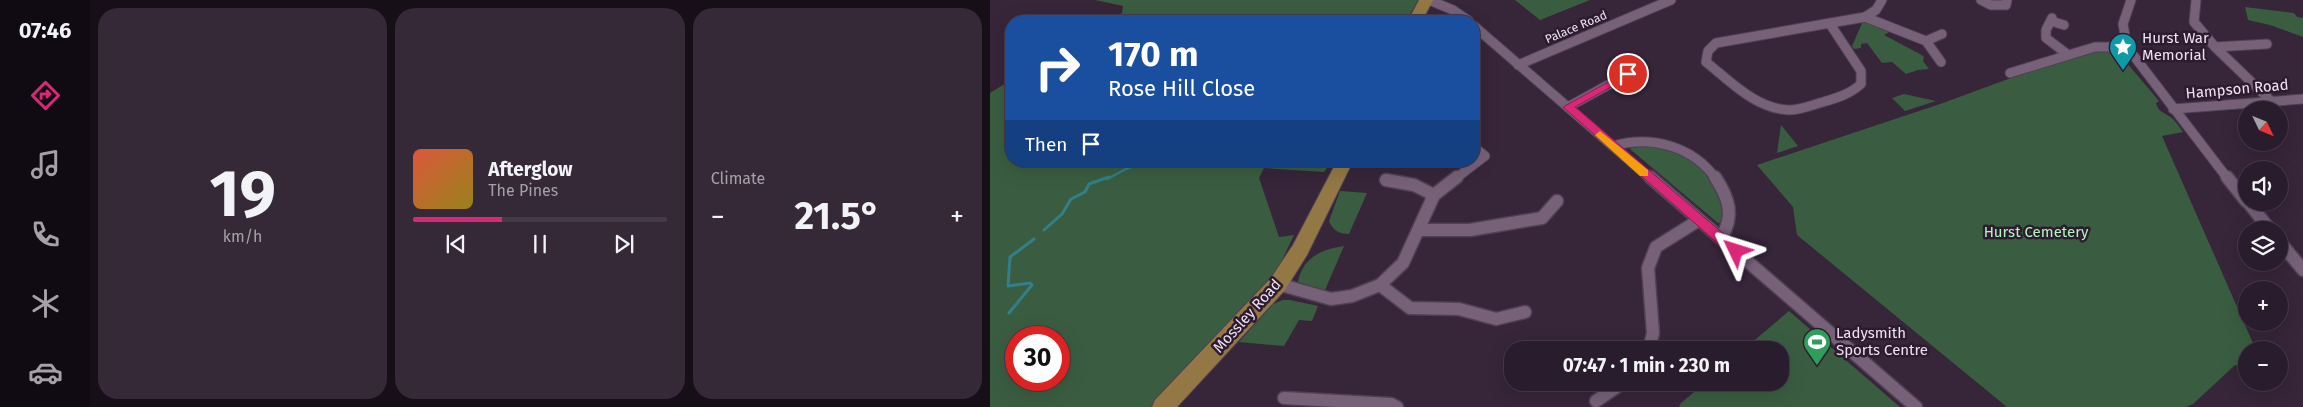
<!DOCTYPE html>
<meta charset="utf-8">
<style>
:root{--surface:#291c2c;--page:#352938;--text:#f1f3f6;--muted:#a5a1a9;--line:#453a48;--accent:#db2777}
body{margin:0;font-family:"Fira Sans",sans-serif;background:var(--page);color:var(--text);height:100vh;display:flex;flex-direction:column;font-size:19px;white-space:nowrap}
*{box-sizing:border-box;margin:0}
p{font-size:16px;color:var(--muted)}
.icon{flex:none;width:28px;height:28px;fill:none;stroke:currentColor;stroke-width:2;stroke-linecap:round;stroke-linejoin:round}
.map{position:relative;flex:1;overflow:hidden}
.panel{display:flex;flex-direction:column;gap:8px;padding:8px;background:#170f18;width:900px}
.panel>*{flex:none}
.guide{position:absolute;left:15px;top:15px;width:475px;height:152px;border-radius:20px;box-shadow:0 5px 20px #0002,0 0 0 1px var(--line);background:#1a4fa0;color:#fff;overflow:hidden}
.needle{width:32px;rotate:133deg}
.buttons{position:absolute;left:1248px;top:101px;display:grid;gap:10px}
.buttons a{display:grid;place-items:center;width:50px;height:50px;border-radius:50%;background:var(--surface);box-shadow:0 5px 20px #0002,0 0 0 1px var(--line);font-size:25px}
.speed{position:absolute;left:15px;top:326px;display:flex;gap:10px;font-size:25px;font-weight:700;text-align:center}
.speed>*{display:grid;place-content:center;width:65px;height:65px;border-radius:50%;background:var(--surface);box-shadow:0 5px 20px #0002,0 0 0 1px var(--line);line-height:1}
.speed .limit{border:8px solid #d22;background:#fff;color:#111}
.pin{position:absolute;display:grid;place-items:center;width:42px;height:42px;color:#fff;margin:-21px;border:2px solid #fff;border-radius:50%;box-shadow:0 1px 5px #0007}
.me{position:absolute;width:55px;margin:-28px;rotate:311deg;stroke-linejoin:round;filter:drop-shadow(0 0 4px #0008)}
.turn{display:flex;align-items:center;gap:18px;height:105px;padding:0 20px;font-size:22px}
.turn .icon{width:65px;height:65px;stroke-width:2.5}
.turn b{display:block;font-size:35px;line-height:42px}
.then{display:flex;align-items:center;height:48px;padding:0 20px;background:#0003;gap:10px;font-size:19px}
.big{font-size:38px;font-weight:700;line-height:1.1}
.panel .card{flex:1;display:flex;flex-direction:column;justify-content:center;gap:8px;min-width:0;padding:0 18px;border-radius:20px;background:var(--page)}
.panel .dial{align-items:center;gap:0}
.dial b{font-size:65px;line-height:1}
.song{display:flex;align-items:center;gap:15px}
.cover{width:60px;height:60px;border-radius:8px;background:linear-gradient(135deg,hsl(10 70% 55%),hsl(50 70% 35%))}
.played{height:5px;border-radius:2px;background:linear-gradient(90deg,var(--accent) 35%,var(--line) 35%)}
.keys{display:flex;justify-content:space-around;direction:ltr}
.heat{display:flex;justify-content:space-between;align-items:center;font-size:28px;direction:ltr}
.panel .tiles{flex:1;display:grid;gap:8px;grid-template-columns:repeat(3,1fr)}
.trip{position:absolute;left:514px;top:341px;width:285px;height:50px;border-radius:20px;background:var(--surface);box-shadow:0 5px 20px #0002,0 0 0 1px var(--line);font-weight:700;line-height:50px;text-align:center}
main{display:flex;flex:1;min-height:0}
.tabs{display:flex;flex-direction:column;width:90px;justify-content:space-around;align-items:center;background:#100b12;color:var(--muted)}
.tabs .icon{width:35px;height:35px}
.tabs .current{color:var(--accent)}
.tabs b{font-size:22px;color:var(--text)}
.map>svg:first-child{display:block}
.green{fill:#3a5d41;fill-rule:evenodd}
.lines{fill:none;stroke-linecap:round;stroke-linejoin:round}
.stream-far1{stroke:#327f8a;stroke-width:2.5}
.stream{stroke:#327f8a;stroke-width:3}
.street-far1-casing{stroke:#504053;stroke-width:11}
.street-casing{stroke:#504053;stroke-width:15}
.primary-casing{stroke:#504053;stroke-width:2}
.street-far1{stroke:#766179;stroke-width:9}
.street{stroke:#766179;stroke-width:12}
.primary{fill:#937845;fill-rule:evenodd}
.route{fill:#db2777;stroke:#8e194d}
.slow{fill:#f59e0b}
.labels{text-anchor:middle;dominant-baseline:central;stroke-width:5;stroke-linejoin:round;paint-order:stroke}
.far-street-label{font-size:12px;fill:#eee2f0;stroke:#2d1b30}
.poi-label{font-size:15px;fill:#eee2f0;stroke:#2d1b30;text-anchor:start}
.street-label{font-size:15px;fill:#eee2f0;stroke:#2d1b30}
.park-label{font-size:15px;fill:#b1f7bc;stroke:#2d1b30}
</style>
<main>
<nav class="tabs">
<b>07:46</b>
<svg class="icon current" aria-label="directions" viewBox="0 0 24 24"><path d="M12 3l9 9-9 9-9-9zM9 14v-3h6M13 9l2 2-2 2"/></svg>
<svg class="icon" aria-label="music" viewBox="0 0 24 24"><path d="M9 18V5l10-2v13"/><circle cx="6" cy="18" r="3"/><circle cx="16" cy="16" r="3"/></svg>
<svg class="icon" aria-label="phone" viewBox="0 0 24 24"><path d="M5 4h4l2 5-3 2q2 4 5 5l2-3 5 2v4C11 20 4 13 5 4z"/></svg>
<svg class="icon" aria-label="climate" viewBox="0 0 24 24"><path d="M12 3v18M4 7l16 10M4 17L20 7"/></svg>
<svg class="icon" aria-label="car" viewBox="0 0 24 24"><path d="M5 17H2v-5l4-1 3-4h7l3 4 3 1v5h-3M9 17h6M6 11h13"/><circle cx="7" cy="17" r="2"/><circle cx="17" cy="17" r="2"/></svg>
</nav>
<section class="panel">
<div class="tiles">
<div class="card dial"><b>19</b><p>km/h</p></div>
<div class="card">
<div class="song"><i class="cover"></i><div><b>Afterglow</b><p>The Pines</p></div></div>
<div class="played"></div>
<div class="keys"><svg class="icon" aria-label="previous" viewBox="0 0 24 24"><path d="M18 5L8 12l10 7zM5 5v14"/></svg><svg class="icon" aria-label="pause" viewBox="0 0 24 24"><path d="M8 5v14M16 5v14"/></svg><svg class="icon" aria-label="next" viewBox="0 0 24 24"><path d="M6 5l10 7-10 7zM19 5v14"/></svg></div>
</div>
<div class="card"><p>Climate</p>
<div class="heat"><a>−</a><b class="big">21.5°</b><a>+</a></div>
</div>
</div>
</section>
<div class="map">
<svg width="1313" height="407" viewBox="0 0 1313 407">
<rect width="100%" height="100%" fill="#37253a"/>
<!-- green -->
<g class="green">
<path d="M105,0H428L417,20L322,16L409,21H118L132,13L133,6Z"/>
<path d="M525,0H600L550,20Z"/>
<path d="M1255,7L1304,13L1307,17L1313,18V37L1280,25L1258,20Z"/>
<path d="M873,21L901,31L894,35L930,54L934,57L933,61L939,69L928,70L916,74L902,62L892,63L877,43L871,44V48L864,49L862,46Z"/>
<path d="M1100,49H1125L1169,101L1166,103C1168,113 1177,113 1183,119C1187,123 1190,128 1193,132L1172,136L1266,350H1256V368L1245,365L1203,404L1196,407H1017L807,235L803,207L767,165L953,103Z"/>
<path d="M21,80V161H342L334,172L274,168L269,178L289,237L304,235L284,277L163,407H0V93ZM26,338H69V380H26Z"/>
<path d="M914,94L946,101L915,111L902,98Z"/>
<path d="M791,125L808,146L787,153Z"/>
<path d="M649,143C662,146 676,147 688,152C716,163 727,190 737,216L733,222L728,223L640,149L643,145Z"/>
<path d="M350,191L377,193L359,234C350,234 343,231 339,221Z"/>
<path d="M354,246L335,290L318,289L308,282C312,258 332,249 354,246Z"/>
<path d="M293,300H300L328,306L322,321L309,320L294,346L249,342L283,304Z"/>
<path d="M799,311L910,407H689L691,403L715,383L790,382V350H753Z"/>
</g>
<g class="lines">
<!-- stream-far1 -->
<path class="stream-far1" d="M117,179L138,168L157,161"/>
<!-- stream -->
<g class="stream">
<path d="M54,230L72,214L81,199L95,192L99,184L119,177"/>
<path d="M19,313L42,285L40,283L18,286L20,257L44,239"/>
</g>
<!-- street-far1 casing -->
<g class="street-far1-casing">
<g id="street-far1">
<path d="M439,0L463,10L479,21"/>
<path d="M991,0L1001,5H1016L1017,0"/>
<path d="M1141,0L1133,24L1137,47L1238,179"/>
<path d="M1206,0L1204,22L1225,47L1281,101"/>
<path d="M875,17L936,41L951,62"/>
<path d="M1062,18L1056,30V38L1077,54"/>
<path d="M1061,21L1074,25"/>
<path d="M840,24L871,71V84C860,94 847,98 833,102C822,105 810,110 799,110C766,109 740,81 716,62L718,51L726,43L875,17L886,10L892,0"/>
<path d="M484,26L661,179"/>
<path d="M936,41L952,34"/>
<path d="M1225,47L1277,44"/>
<path d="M528,65L681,0"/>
<path d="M1020,73L1105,47H1137"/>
<path d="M578,107L638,74"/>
<path d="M1183,109L1313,99"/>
<path d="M623,146C661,135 703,146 726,179"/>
<path d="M465,179L495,156L484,147"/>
</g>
</g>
<!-- street casing -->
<g class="street-casing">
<g id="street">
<path d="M660,177L926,407"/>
<path d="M725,177C739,198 745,216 731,238"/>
<path d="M1237,177L1256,201"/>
<path d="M444,195L467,177"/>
<path d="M1258,202L1280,230"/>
<path d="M429,230H480L552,218L567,201"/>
<path d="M1289,241L1313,270"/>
<path d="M288,284L341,299L362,296L390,285L420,308L469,309L506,319L535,312"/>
<path d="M390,285L413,263L444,195L424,185L396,180"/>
<path d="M659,350L663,333L658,268L666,247L709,220"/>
<path d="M294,398L401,404L407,407"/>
<path d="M606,401L634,382"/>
</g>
</g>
<!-- primary casing -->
<g class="primary-casing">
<g id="primary">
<path d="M429,0H443L432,21H418Z"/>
<path d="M347,161H363L317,255L295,290L187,407H162L165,400L281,278L303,245Z"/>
</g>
</g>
<!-- street-far1 -->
<use href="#street-far1" class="street-far1"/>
<!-- street -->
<use href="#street" class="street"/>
<!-- primary -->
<use href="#primary" class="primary"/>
</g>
<!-- route -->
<path class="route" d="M638,71L643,74L641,76L585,107L750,248L752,251L750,255H741L573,107Z"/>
<!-- slow -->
<path class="slow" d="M610,131L658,170V176H650L607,137L605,135Z"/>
<!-- icons -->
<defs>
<g id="sight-pin" transform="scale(1.4375)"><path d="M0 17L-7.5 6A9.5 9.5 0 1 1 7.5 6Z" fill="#0f9aa8" stroke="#2d1b30"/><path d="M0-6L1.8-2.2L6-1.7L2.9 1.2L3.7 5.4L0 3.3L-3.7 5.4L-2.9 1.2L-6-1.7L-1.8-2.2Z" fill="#fff"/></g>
<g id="stadium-pin" transform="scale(1.4375)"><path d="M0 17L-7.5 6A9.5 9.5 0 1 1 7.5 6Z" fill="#2e9e5b" stroke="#2d1b30"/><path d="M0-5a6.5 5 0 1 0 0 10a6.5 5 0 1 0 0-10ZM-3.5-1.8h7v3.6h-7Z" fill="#fff"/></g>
</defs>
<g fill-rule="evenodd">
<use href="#sight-pin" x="1133" y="47"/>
<use href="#stadium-pin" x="827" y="342"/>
</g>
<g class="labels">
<!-- far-street labels -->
<g class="far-street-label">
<text transform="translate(586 27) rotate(-23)">Palace Road</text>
</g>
<!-- poi labels -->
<g class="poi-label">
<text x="1152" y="38">Hurst War<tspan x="1152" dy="17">Memorial</tspan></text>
<text x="846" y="333">Ladysmith<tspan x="846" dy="17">Sports Centre</tspan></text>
</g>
<!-- street labels -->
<g class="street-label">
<text transform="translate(1247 89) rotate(-5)">Hampson Road</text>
<text transform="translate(257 316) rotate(-48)">Mossley Road</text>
</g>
<!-- park labels -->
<g class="park-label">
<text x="1046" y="232">Hurst Cemetery</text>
</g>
</g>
</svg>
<div class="buttons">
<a><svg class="needle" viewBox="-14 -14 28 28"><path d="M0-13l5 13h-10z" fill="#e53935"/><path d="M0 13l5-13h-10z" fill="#a5a1a9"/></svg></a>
<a><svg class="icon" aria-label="sound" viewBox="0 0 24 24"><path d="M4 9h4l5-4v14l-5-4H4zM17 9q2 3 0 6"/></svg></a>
<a><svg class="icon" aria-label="layers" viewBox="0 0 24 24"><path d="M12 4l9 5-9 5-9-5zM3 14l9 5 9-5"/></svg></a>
<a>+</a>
<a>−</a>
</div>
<div class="speed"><div class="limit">30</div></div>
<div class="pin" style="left:638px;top:74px;background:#d93025"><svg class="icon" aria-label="arrive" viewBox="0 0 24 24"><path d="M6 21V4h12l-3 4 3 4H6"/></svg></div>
<svg class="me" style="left:746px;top:251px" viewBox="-20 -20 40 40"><path d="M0-17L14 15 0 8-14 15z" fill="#db2777" stroke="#fff" stroke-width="4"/></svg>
<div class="trip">07:47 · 1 min · 230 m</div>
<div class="guide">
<div class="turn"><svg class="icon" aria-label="right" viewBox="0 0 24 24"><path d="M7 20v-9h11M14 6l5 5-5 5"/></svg><div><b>170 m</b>Rose Hill Close</div></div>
<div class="then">Then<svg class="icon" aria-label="arrive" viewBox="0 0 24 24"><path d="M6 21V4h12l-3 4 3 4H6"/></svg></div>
</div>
</div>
</main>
